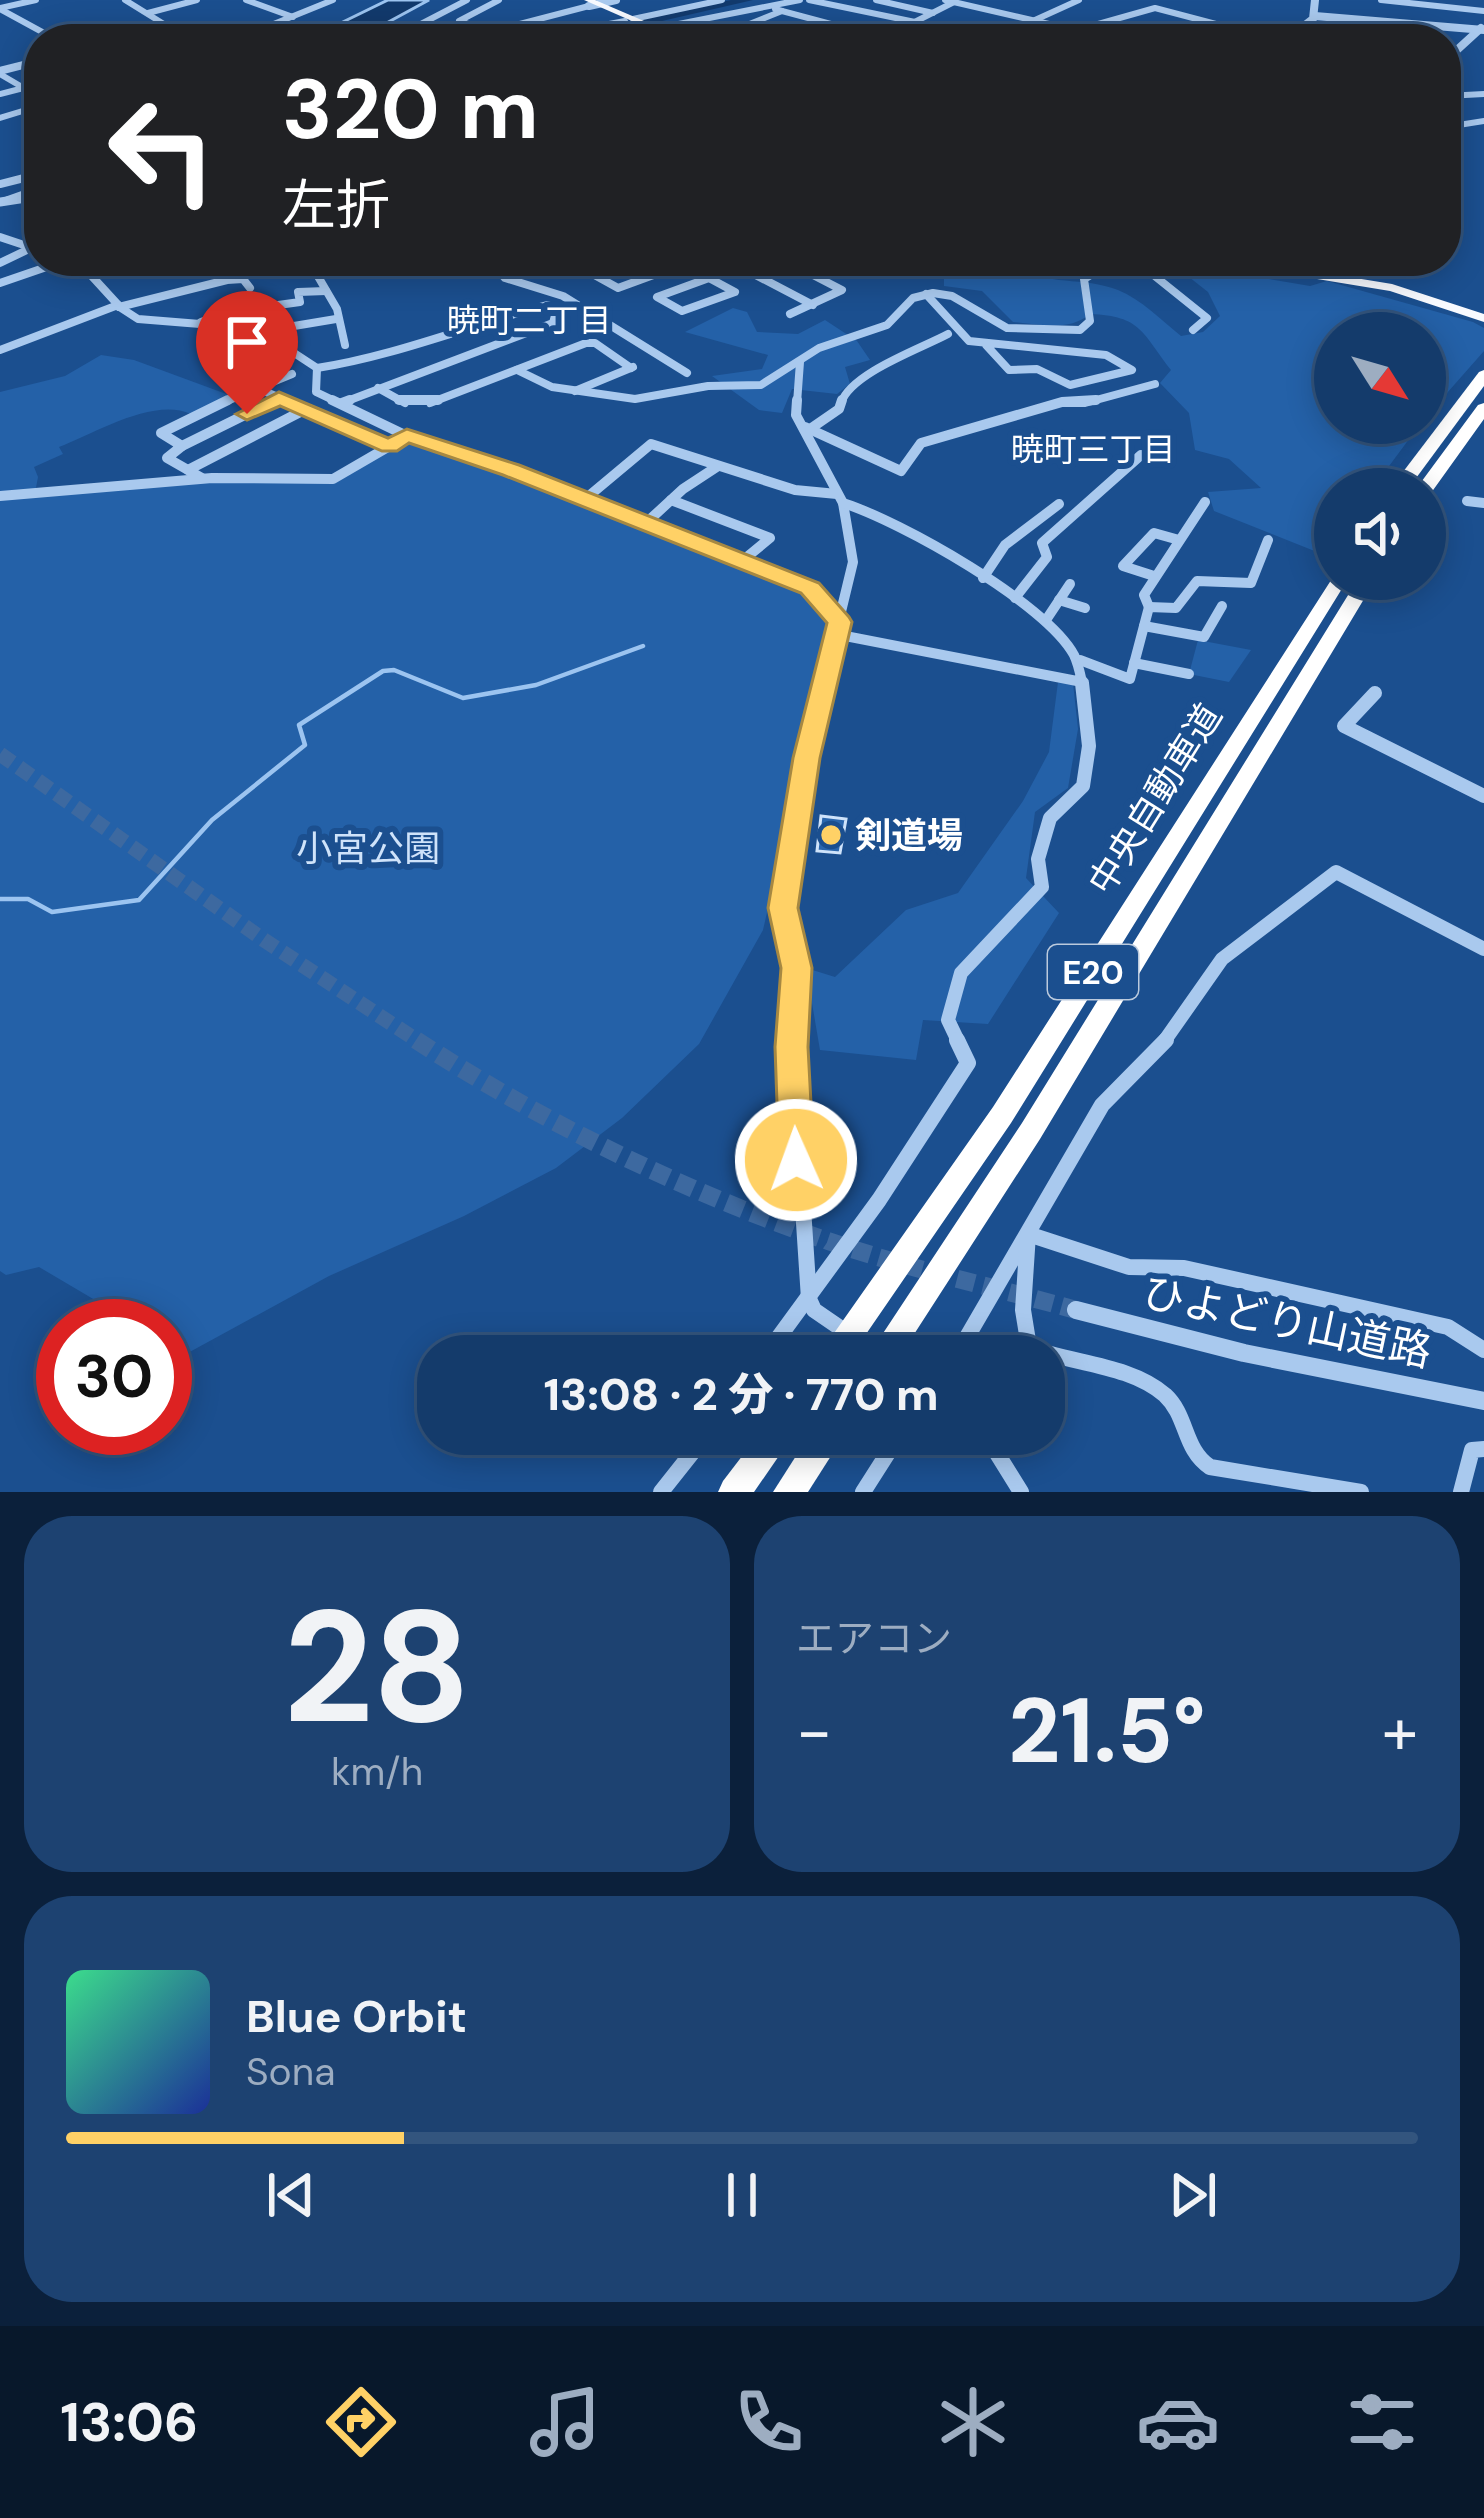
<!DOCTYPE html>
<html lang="ja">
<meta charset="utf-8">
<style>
:root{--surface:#143b6b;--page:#1d4271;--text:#f1f3f6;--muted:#9dadc1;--line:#33557e;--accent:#ffd166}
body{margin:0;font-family:"DM Sans","Noto Sans JP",sans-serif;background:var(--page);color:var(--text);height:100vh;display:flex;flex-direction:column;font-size:45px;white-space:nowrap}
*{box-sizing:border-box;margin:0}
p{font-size:39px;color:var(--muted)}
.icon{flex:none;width:66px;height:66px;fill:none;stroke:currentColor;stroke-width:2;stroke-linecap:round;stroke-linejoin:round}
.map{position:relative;height:1492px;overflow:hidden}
.sheet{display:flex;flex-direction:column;gap:24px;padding:24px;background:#0b203b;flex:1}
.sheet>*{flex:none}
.banner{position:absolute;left:24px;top:24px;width:1437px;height:252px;border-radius:48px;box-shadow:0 6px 30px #0003,0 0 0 3px var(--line);background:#202124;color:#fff;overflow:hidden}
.needle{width:78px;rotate:127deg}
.fabs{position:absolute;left:1314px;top:312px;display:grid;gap:24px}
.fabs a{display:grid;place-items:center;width:132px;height:132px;border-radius:50%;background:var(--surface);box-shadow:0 6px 30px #0003,0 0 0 3px var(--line);font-size:60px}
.speed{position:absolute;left:36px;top:1299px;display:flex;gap:24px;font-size:60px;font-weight:700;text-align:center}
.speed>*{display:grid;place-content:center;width:156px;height:156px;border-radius:50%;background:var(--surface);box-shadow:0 6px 30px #0003,0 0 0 3px var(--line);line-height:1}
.speed .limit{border:18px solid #d22;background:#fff;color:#111}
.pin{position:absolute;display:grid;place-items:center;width:102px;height:102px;color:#fff;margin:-123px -51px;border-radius:50% 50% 50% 0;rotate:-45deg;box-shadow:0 0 12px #0007}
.pin .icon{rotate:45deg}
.me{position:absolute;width:132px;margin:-66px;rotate:358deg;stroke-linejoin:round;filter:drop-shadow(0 0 9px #0008)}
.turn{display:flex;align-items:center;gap:42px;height:252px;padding:0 60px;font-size:54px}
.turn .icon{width:156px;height:156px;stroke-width:2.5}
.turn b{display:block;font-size:84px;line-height:102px}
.big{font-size:90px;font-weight:800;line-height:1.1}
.sheet .card{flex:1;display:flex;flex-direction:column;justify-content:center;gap:18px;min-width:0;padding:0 42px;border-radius:48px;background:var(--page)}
.sheet .dial{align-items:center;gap:0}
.dial b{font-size:156px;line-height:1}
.song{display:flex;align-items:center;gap:36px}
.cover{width:144px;height:144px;border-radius:18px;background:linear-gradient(135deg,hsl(150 70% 55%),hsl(230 70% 35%))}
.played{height:12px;border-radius:6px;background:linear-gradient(90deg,var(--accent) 25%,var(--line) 25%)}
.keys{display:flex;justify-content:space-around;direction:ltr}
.heat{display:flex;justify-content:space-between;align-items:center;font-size:66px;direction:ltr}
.sheet .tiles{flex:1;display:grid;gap:24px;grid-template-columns:1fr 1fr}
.card:last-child{grid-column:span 2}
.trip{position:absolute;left:417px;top:1335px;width:648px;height:120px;border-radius:48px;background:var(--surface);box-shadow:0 6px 30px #0003,0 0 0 3px var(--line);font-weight:800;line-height:120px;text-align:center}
.dock{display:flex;height:192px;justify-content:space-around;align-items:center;background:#08182b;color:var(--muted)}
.dock .icon{width:84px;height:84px}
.dock .current{color:var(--accent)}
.dock b{font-size:54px;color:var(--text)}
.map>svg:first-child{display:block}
.green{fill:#2461a8}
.water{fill:#123a6d;stroke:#9cc4f0;stroke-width:3}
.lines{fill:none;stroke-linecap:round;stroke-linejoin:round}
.stream-far1{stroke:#9cc4f0;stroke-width:3}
.stream{stroke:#9cc4f0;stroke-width:4.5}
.river{fill:#123a6d;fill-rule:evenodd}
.building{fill:#2a66ad;stroke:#cfe3fa;stroke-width:3}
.tertiary-tunnel-far1{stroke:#3d69a0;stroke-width:15;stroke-dasharray:15 8;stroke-linecap:butt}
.tertiary-tunnel{stroke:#3d69a0;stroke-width:18;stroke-dasharray:18 9;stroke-linecap:butt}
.minor-far4{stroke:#a9c9ee;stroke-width:6}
.minor-far3{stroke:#a9c9ee;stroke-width:8}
.minor-far2{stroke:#a9c9ee;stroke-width:10}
.minor-far1{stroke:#a9c9ee;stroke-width:14}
.minor{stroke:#a9c9ee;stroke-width:16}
.tertiary-far2{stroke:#a9c9ee;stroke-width:8}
.tertiary-far1{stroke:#a9c9ee;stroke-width:9}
.tertiary{stroke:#a9c9ee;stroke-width:18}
.trunk{fill:#f8faff;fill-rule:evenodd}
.motorway{fill:#fff;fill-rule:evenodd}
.route{fill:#ffd166;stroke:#a68842;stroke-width:3}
.poi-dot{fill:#ffd166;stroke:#1b4f8f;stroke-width:4.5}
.labels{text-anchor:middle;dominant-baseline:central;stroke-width:12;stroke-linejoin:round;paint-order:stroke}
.far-neighbourhood-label{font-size:33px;fill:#fff;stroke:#1b4f8f}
.shield{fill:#1b4f8f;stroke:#bbcadd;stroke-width:3}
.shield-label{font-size:33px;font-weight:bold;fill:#fff}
.street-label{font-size:36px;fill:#fff;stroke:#1b4f8f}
.poi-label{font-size:36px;font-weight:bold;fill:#fff;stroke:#1b4f8f;text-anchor:start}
.park-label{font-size:36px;fill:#cfe3fa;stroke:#1b4f8f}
.near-street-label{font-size:42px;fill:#fff;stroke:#1b4f8f}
</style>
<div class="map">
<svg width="1484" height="1492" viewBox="0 0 1484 1492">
<rect width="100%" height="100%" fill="#1b4f8f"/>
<!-- green -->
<g class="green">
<path d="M944,261H1007C1039,288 1080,275 1118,290C1141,299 1162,321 1181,336L1203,332L1220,316L1208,292L1170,262L1310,286L1327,281L1473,322L1484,328V351L1425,418V333H1335V423H1421L1372,489H1335V543L1327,556L1214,511L1208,492L1261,488L1229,459L1195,450L1189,413L1160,383L1171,370C1142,333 1142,316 1090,314C1069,332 1038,324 1013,322L982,291L944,286Z"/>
<path d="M733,308L747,312L757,332L798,334L825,320L857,341L870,360L845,367L850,384L837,394L792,389L782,413L759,410L712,376L762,369L768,355L685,332Z"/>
<path d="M101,355L134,360L229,395L191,414C153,397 96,433 59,447L63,454L34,467L38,477L35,493L123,484L319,481L407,436L810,588L834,620L763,930L699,1044L622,1118L556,1168L464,1216L329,1276L175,1360L165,1347V1326H139L39,1267L6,1275L0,1271V392L65,376Z"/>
<path d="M1198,640L1251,650L1229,682L1189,674Z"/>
<path d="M1058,682L1073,683L1078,729L1068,788L1035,812L1026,878L1059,913L988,1024L923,1020L916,1060L820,1050L806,968L835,977L906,910L958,893L1023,801L1049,752Z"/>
</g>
<!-- water -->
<path class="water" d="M388,0H429L357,39H308Z"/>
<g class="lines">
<!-- stream-far1 -->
<path class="stream-far1" d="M374,39L440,33L458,26"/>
<!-- stream -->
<path class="stream" d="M0,899H28L52,912L139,900L212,820L305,745L299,725L383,671L394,670L463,698L536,685L643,646"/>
<!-- river -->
<path class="river" d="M731,0H753L584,39L440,37L434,33L440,29L577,33Z"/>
</g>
<!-- building -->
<path class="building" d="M821,816L846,819L840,853L817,851Z"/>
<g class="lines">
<!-- tertiary-tunnel-far1 -->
<path class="tertiary-tunnel-far1" d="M0,754L264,940L421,1043"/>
<!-- tertiary-tunnel -->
<path class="tertiary-tunnel" d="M416,1040C542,1122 685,1192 828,1241C909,1269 994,1287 1076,1310"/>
<!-- minor-far4 -->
<g class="minor-far4">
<path d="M125,0L188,39"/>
<path d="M246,0L293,17"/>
<path d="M499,0L459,21C511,39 572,32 625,21"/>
<path d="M809,0L915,22"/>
<path d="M876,0L933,13"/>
<path d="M945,0L1114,39"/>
<path d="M1381,0L1484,11"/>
<path d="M0,8L36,0"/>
<path d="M0,9L55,39"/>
<path d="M782,11L887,39"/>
<path d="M148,13L197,0"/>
<path d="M633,19L722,0"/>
<path d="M516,25L589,6"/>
<path d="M748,26L787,39"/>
<path d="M1077,30L1155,8L1269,38"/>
<path d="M885,37L954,2"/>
<path d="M237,39L333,0"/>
<path d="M431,39L419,25L467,0"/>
<path d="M468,39H498"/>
<path d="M603,39L800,0"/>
<path d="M712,39L782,11L775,9"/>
<path d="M1024,39L1035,20L1079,0"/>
<path d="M0,74L34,94"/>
<path d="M0,94L39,84"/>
<path d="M1446,96L1484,94"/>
<path d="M0,118L39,106"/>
<path d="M1446,127L1484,121"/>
<path d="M20,179L39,174"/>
</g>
<!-- minor-far3 -->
<g class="minor-far3">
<path d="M0,184L32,176"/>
<path d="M8,200L39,189"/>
<path d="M0,237L39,250"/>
<path d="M78,261L121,308L138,319L225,326L285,347L317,368"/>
<path d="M309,261L337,309L345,345"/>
<path d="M412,261L418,271L464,261"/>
<path d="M490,261L505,278L563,296L687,373"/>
<path d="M599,261L589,272L618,288L689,262"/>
<path d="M776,261L748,271L813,305"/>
<path d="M786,261L842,290L790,314"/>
<path d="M1121,261L1141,265L1207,318L1193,330"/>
<path d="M0,263L31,248"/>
<path d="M1048,263L1100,269"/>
<path d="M683,264L709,278"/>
<path d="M709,278L735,292L682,311L657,297Z"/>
<path d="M0,283L64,261"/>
<path d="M926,294L969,341L1106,355L1132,370L1070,385L1037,369L1009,370L986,345"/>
<path d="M119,307L227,280L243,279L250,288"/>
<path d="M201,322L228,312L300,302L298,292L326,291"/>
<path d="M258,332L336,319"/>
<path d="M0,350L118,305"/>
<path d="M317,368L316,392L339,403"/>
<path d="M317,368C395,356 470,325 547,305L557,308L553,323L342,403"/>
<path d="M517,370L552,387L635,399L708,386L761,385L819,348L887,325L913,298L933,293L952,296L1007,328L1080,330L1090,321L1084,279L1113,261"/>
<path d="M255,387L291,403"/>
<path d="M378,388L405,403"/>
<path d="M575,391L633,367"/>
<path d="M222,403L292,374"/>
<path d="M269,403L279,398"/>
<path d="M430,403L586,343H595L631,368"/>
<path d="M797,403L800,362"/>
<path d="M841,403C851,373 920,349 948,334"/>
<path d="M1059,403H1083"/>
<path d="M1085,403L1155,384"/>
</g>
<!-- minor-far2 -->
<g class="minor-far2">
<path d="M285,400L390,446"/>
<path d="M332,400L407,436L511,470L810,588L840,622"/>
<path d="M399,400H438"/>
<path d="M797,400L796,415L843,503L853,562L823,686"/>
<path d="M342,403L350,400"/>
<path d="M805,427L901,471L921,443L1062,402L1096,400"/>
<path d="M810,429L839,409L842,400"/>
<path d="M182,446L275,400"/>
<path d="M188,470L306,409"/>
<path d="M202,478L167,458L182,446L161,433L228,400"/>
<path d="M0,496L212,478L333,479L407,436"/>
<path d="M584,500L651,444L795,490L837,494"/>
<path d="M671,500L770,538L742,561"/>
<path d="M1467,501L1484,503"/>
<path d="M646,523L683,489L718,466"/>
<path d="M1154,576L1123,566L1154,533L1179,540"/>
<path d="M983,578L1005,545L1059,504"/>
<path d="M1015,598L1047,557L1042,543L1141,455"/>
<path d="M1059,600L1085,608"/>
<path d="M1149,607L1144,595L1205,502"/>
<path d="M1046,620L1070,584"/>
<path d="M1144,626L1204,637L1222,606"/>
<path d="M835,634L1082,682C1080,673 1078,663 1074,655C1046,603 900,521 843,503"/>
<path d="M1080,660L1130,679L1149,607L1176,608L1197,581L1251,583L1268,540"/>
<path d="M1134,663L1189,674"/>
</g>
<!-- minor-far1 -->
<g class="minor-far1">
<path d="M1375,693L1344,726L1484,796"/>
<path d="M792,1043L797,968L783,908L806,758L824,683"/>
<path d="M959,1043L948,1020L961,973L1042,887L1038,859L1050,818L1083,786L1089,746L1082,683"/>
<path d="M1163,1043L1222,959L1336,872L1484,949"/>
</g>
<!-- minor -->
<g class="minor">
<path d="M792,1040L809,1299L814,1310L881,1356"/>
<path d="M765,1356L879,1200L968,1063L957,1040"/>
<path d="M956,1356L1102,1105L1166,1040"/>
<path d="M985,1434L1021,1492"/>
<path d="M661,1492L707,1434"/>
<path d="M863,1492L900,1434"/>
<path d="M1361,1492L1210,1467C1183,1449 1188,1416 1165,1395C1129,1364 1071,1364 1029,1347L1023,1310L1028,1234L1129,1267L1184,1268L1448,1327L1484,1350"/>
<path d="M1461,1492L1472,1450L1484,1449"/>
</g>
<!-- tertiary-far2 -->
<g class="tertiary-far2">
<path d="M589,6L616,0"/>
<path d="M1315,16L1484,30"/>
<path d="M128,39L171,29"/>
<path d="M1287,39L1313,19L1315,0"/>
<path d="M1446,60L1481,28"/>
<path d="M0,71L39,61"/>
</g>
<!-- tertiary-far1 -->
<path class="tertiary-far1" d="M0,202L39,196"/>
<!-- tertiary -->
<path class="tertiary" d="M1076,1310L1244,1353L1484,1401"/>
<!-- trunk -->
<g class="trunk">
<path d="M584,0H595L686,39H673Z"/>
<path d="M1195,261H1252L1392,284L1484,314V322L1390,291L1245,267L1240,272Z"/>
</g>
<!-- motorway -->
<g class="motorway">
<path d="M1484,370V386L1408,489H1390L1479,372Z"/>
<path d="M1484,403V419L1431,493L1425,494V489H1416L1478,405Z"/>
<path d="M1335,574V579H1348L1011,1123L851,1356H818L993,1107Z"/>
<path d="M1358,579H1376L1040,1139L900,1356H868L1022,1123Z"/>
<path d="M759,1434H794L754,1492H718L723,1481Z"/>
<path d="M810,1434H845L808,1492H773Z"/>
</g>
</g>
<!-- route -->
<path class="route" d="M279,392L388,438L407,429L519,465L819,583L849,617L852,622L820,758L798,908L812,968L808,1047L814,1160L809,1171L796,1175L784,1171L779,1160L775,1047L781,968L768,908L793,758L827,623L801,593L503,475L409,443L397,451H382L280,406L247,420L236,414Z"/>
<!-- markers -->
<circle class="poi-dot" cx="831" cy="835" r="12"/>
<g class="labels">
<!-- far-neighbourhood labels -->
<g class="far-neighbourhood-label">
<text x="529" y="320">暁町二丁目</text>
<text x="1093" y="449">暁町三丁目</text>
</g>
<!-- shield labels -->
<rect class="shield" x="1048" y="945" width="90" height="54" rx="9"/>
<g class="shield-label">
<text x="1093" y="972">E20</text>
</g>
<!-- street labels -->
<g class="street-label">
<text transform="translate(1155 799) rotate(-58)">中央自動車道</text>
</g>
<!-- poi labels -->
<g class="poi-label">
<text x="855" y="835">剣道場</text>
</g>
<!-- park labels -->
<g class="park-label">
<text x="368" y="848">小宮公園</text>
</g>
<!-- near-street labels -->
<g class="near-street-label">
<text transform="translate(1287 1322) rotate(12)">ひよどり山道路</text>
</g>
</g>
</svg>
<div class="fabs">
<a><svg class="needle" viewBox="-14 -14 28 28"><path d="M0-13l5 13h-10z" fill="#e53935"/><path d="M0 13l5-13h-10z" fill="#9dadc1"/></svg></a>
<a><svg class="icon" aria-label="sound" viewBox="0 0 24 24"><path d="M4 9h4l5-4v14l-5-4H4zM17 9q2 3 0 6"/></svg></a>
</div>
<div class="speed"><div class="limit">30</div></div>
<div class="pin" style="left:247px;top:414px;background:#d93025"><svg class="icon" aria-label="arrive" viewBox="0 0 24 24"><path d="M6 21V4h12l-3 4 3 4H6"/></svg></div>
<svg class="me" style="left:796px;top:1160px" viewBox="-20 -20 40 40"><circle r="17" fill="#ffd166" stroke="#fff" stroke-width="3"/><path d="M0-11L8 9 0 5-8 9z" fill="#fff"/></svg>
<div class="trip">13:08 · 2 分 · 770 m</div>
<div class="banner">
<div class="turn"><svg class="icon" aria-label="left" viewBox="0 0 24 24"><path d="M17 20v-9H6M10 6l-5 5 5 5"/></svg><div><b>320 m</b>左折</div></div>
</div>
</div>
<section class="sheet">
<div class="tiles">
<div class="card dial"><b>28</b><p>km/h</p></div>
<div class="card"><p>エアコン</p>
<div class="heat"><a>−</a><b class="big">21.5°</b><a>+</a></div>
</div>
<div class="card">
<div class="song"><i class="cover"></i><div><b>Blue Orbit</b><p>Sona</p></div></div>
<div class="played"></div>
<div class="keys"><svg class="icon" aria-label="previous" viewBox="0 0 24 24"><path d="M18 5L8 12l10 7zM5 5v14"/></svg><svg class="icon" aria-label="pause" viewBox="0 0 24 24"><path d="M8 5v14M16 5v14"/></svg><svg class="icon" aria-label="next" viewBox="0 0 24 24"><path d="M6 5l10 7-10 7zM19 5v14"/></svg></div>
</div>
</div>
</section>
<nav class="dock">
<b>13:06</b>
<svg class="icon current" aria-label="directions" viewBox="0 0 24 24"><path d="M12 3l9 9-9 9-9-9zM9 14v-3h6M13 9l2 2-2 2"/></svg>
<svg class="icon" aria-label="music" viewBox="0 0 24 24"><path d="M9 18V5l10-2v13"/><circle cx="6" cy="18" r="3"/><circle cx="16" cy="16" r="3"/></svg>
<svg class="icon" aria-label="phone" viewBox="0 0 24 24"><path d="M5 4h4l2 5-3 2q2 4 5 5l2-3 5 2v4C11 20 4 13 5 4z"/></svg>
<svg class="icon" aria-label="climate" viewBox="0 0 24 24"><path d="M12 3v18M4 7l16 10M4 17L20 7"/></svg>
<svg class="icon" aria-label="car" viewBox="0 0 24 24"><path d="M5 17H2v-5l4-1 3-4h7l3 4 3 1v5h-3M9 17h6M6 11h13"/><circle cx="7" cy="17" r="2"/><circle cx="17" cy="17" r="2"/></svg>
<svg class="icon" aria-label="filters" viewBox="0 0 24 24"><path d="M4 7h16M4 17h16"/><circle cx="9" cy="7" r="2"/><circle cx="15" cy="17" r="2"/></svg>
</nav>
